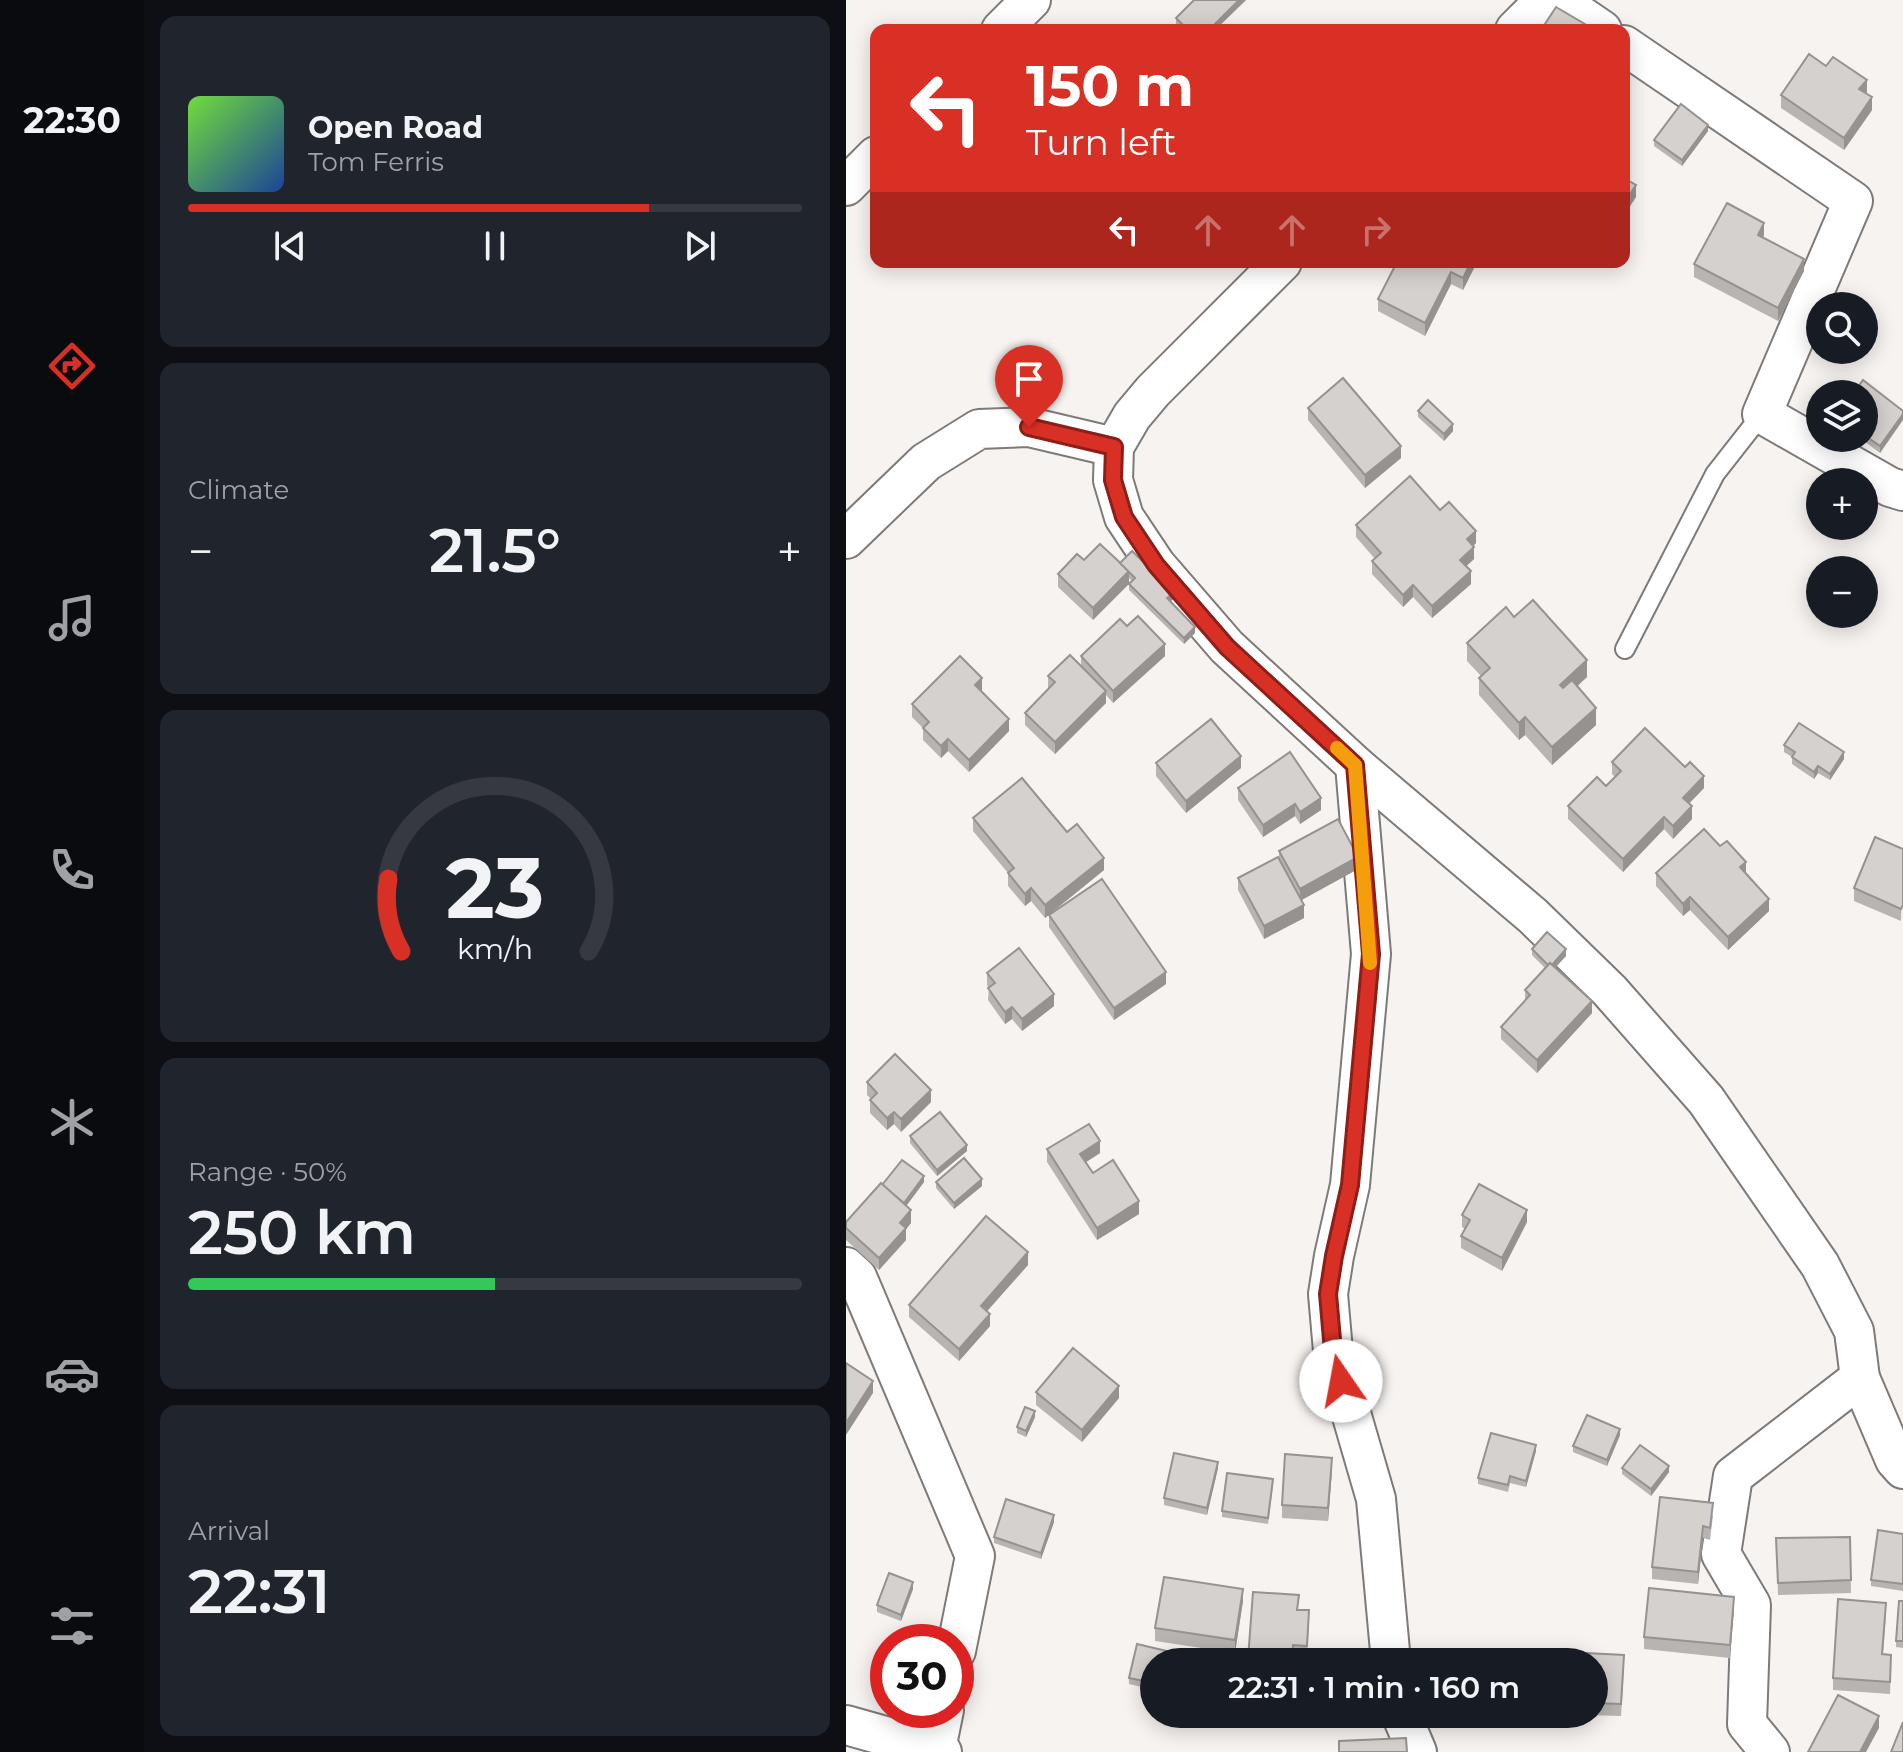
<!DOCTYPE html>
<meta charset="utf-8">
<style>
:root{--surface:#171b24;--page:#20242c;--text:#f1f3f6;--muted:#9ea1a6;--line:#363941;--accent:#d93025}
body{margin:0;font-family:Montserrat,sans-serif;background:var(--page);color:var(--text);height:100vh;display:flex;flex-direction:column;font-size:30px;white-space:nowrap}
*{box-sizing:border-box;margin:0}
p{font-size:26px;color:var(--muted)}
.icon{flex:none;width:44px;height:44px;fill:none;stroke:currentColor;stroke-width:2;stroke-linecap:round;stroke-linejoin:round}
.map{position:relative;flex:1;overflow:hidden}
.drawer{display:flex;flex-direction:column;gap:16px;padding:16px;background:#0d0f14;width:702px}
.drawer>*{flex:none}
.guide{position:absolute;left:24px;top:24px;width:760px;height:244px;border-radius:16px;box-shadow:0 4px 20px #0003;background:#d93025;color:#fff;overflow:hidden}
.buttons{position:absolute;left:960px;top:292px;display:grid;gap:16px}
.buttons a{display:grid;place-items:center;width:72px;height:72px;border-radius:50%;background:var(--surface);box-shadow:0 4px 20px #0003;font-size:40px}
.speed{position:absolute;left:24px;top:1624px;display:flex;gap:16px;font-size:40px;font-weight:700;text-align:center}
.speed>*{display:grid;place-content:center;width:104px;height:104px;border-radius:50%;background:var(--surface);box-shadow:0 4px 20px #0003;line-height:1}
.speed .limit{border:12px solid #d22;background:#fff;color:#111}
.pin{position:absolute;display:grid;place-items:center;width:68px;height:68px;color:#fff;margin:-82px -34px;border-radius:50% 50% 50% 0;rotate:-45deg;box-shadow:0 0 8px #0007}
.pin .icon{rotate:45deg}
.me{position:absolute;width:88px;margin:-44px;rotate:348deg;stroke-linejoin:round;filter:drop-shadow(0 0 6px #0008)}
.turn{display:flex;align-items:center;gap:28px;height:168px;padding:0 24px;font-size:36px}
.turn .icon{width:104px;height:104px;stroke-width:2.5}
.turn b{display:block;font-size:56px;line-height:68px}
.lanes{display:flex;align-items:center;height:76px;padding:0 24px;background:#0003;justify-content:center;gap:40px;direction:ltr}
.lanes .off{opacity:.35}
.big{font-size:60px;font-weight:600;line-height:1.1}
.drawer .card{flex:1;display:flex;flex-direction:column;justify-content:center;gap:12px;min-width:0;padding:0 28px;border-radius:16px;background:var(--page)}
.drawer .dial{align-items:center;gap:0}
.dial svg{height:208px;overflow:visible;fill:none;stroke:var(--line);stroke-width:7;stroke-linecap:round;text-anchor:middle}
.dial text{fill:var(--text);stroke:none}
.song{display:flex;align-items:center;gap:24px}
.cover{width:96px;height:96px;border-radius:12px;background:linear-gradient(135deg,hsl(100 70% 55%),hsl(220 70% 35%))}
.played{height:8px;border-radius:4px;background:linear-gradient(90deg,var(--accent) 75%,var(--line) 75%)}
.keys{display:flex;justify-content:space-around;direction:ltr}
.heat{display:flex;justify-content:space-between;align-items:center;font-size:44px;direction:ltr}
.charge{height:12px;border-radius:6px;background:linear-gradient(90deg,#34c759 50%,var(--line) 0)}
.trip{position:absolute;left:294px;top:1648px;width:468px;height:80px;border-radius:40px;background:var(--surface);box-shadow:0 4px 20px #0003;font-weight:600;line-height:80px;text-align:center}
main{display:flex;flex:1;min-height:0}
.tab-bar{display:flex;flex-direction:column;width:144px;justify-content:space-around;align-items:center;background:#090b0e;color:var(--muted)}
.tab-bar .icon{width:56px;height:56px}
.tab-bar .current{color:var(--accent)}
.tab-bar b{font-size:36px;color:var(--text)}
.map>svg:first-child{display:block}
.lines{fill:none;stroke-linecap:round;stroke-linejoin:round}
.lane-casing{stroke:#7e7a77;stroke-width:22}
.street-casing{stroke:#7e7a77;stroke-width:42}
.lane{stroke:#fff;stroke-width:18}
.street{stroke:#fff;stroke-width:38}
.wall{fill:#b7b4b1}
.shaded-wall{fill:#959290}
.building{fill:#d5d1ce;stroke:#959290;stroke-width:2}
.route-casing{stroke:#8d1f18;stroke-width:20}
.route{stroke:#d93025;stroke-width:14}
.slow{stroke:#f59e0b;stroke-width:14}
</style>
<main>
<nav class="tab-bar">
<b>22:30</b>
<svg class="icon current" aria-label="directions" viewBox="0 0 24 24"><path d="M12 3l9 9-9 9-9-9zM9 14v-3h6M13 9l2 2-2 2"/></svg>
<svg class="icon" aria-label="music" viewBox="0 0 24 24"><path d="M9 18V5l10-2v13"/><circle cx="6" cy="18" r="3"/><circle cx="16" cy="16" r="3"/></svg>
<svg class="icon" aria-label="phone" viewBox="0 0 24 24"><path d="M5 4h4l2 5-3 2q2 4 5 5l2-3 5 2v4C11 20 4 13 5 4z"/></svg>
<svg class="icon" aria-label="climate" viewBox="0 0 24 24"><path d="M12 3v18M4 7l16 10M4 17L20 7"/></svg>
<svg class="icon" aria-label="car" viewBox="0 0 24 24"><path d="M5 17H2v-5l4-1 3-4h7l3 4 3 1v5h-3M9 17h6M6 11h13"/><circle cx="7" cy="17" r="2"/><circle cx="17" cy="17" r="2"/></svg>
<svg class="icon" aria-label="filters" viewBox="0 0 24 24"><path d="M4 7h16M4 17h16"/><circle cx="9" cy="7" r="2"/><circle cx="15" cy="17" r="2"/></svg>
</nav>
<section class="drawer">
<div class="card">
<div class="song"><i class="cover"></i><div><b>Open Road</b><p>Tom Ferris</p></div></div>
<div class="played"></div>
<div class="keys"><svg class="icon" aria-label="previous" viewBox="0 0 24 24"><path d="M18 5L8 12l10 7zM5 5v14"/></svg><svg class="icon" aria-label="pause" viewBox="0 0 24 24"><path d="M8 5v14M16 5v14"/></svg><svg class="icon" aria-label="next" viewBox="0 0 24 24"><path d="M6 5l10 7-10 7zM19 5v14"/></svg></div>
</div>
<div class="card"><p>Climate</p>
<div class="heat"><a>−</a><b class="big">21.5°</b><a>+</a></div>
</div>
<div class="card dial"><svg viewBox="0 0 100 80">
<path d="M14 69A42 42 0 1 1 86 69"/>
<path d="M14 69A42 42 0 0 1 9 41" stroke="#d93025"/>
<text x="50" y="56" font-size="32" font-weight="700">23</text>
<text x="50" y="72" font-size="11">km/h</text>
</svg></div>
<div class="card"><p>Range · 50%</p><b class="big">250 km</b><div class="charge"></div></div>
<div class="card"><p>Arrival</p><b class="big">22:31</b></div>
</section>
<div class="map">
<svg width="1057" height="1752" viewBox="0 0 1057 1752">
<rect width="100%" height="100%" fill="#f7f3f0"/>
<g class="lines">
<!-- lane casing -->
<g class="lane-casing">
<path id="lane" d="M779,649L869,474L916,414"/>
</g>
<!-- street casing -->
<g class="street-casing">
<g id="street">
<path d="M712,0L756,30"/>
<path d="M155,30L185,0"/>
<path d="M669,30L699,0"/>
<path d="M778,45L1007,201L916,414L1044,487L1057,491"/>
<path d="M0,186L30,156"/>
<path d="M436,262L307,391L286,416L268,447L267,480L278,517L310,565L381,647L509,765L687,916L764,991L860,1100L974,1265L1008,1331L1014,1378L1049,1460L1057,1469"/>
<path d="M0,539L80,462L133,429L183,427L268,447"/>
<path d="M509,765L525,954L504,1185L488,1256L482,1294L487,1351L530,1499L545,1662"/>
<path d="M0,1267L11,1277L129,1556L110,1651"/>
<path d="M555,1714L571,1752"/>
<path d="M0,1725L96,1752"/>
<path d="M90,1749L98,1710"/>
<path d="M924,1752L901,1724L905,1605L875,1554L887,1476L1014,1378"/>
</g>
</g>
<!-- lane -->
<use href="#lane" class="lane"/>
<!-- street -->
<use href="#street" class="street"/>
</g>
<!-- wall -->
<g class="wall">
<path d="M348,0H400L369,30H335L330,24V18Z"/>
<path d="M980,66L1021,92L1020,93L1026,110L998,150L935,108V95Z"/>
<path d="M862,131L836,166L808,146V140Z"/>
<path d="M918,235L917,237L958,271L932,321L848,277V264Z"/>
<path d="M551,262H631L617,290L605,284L579,336L532,311V299Z"/>
<path d="M1018,394L1057,411L1034,453L1014,438H1018Z"/>
<path d="M462,408L555,458L519,488L462,420Z"/>
<path d="M572,411L607,431L598,441L572,417Z"/>
<path d="M594,510L630,543L627,546L628,559L620,566L625,584L586,618L567,597L557,607L526,574V561L529,559L510,537V525Z"/>
<path d="M238,560L274,563L328,598L324,602L349,633L338,644L283,590V584L286,581L283,578L247,620L212,587V574Z"/>
<path d="M668,617L741,677L731,686L750,725L706,765L679,735L673,740L633,695V678L635,676L621,661V643Z"/>
<path d="M281,626L319,656L267,703L260,695V703L209,754L179,725V713L202,689V676L235,666V656Z"/>
<path d="M136,690L135,691L163,731L123,772L102,751L95,758L77,740V728L66,717V704Z"/>
<path d="M938,745L998,759L984,780L972,773L968,779L946,764V757L938,752Z"/>
<path d="M766,762L858,788L843,803L846,819L827,839L818,829L777,872L722,819V806L760,786L769,777L766,774Z"/>
<path d="M310,763L395,768L340,813L310,776Z"/>
<path d="M392,788L475,810L454,824L449,816L417,837L392,800Z"/>
<path d="M127,818L221,832L258,870L199,918L185,901L179,906L162,886V873L127,831Z"/>
<path d="M1057,849L1055,921L1008,901V888Z"/>
<path d="M433,851L512,869L455,900L458,918L418,939L392,890V878L433,859Z"/>
<path d="M810,873L900,875L923,911L882,950L844,910L837,916L810,886Z"/>
<path d="M203,915L320,984L268,1020L203,927Z"/>
<path d="M686,949L720,956L709,968L746,1013L691,1073L655,1039V1027L679,1001V990L699,968L686,955Z"/>
<path d="M141,973L208,1006L176,1031L166,1019L159,1024L142,1000L143,988L141,985Z"/>
<path d="M21,1082L85,1102L55,1132L48,1124L41,1130L24,1113V1100L25,1099L21,1095Z"/>
<path d="M64,1136L121,1151L91,1176L64,1143Z"/>
<path d="M201,1149L254,1153L240,1162L247,1173L293,1214L251,1240L201,1162Z"/>
<path d="M78,1182L60,1206L65,1223L60,1229V1240L33,1270L0,1240V1222L36,1185Z"/>
<path d="M90,1182L136,1186L108,1209L90,1188Z"/>
<path d="M616,1215L681,1222L656,1271L615,1248V1236L619,1229L616,1227Z"/>
<path d="M182,1265L141,1311L144,1326L113,1361L63,1317V1305Z"/>
<path d="M190,1392L273,1398L236,1442L190,1405Z"/>
<path d="M189,1417L180,1437L171,1433V1427Z"/>
<path d="M774,1435L761,1466L727,1452V1446Z"/>
<path d="M690,1451L680,1487L664,1483L662,1492L632,1484V1478Z"/>
<path d="M372,1468L361,1515L318,1505V1498Z"/>
<path d="M776,1468L823,1472L805,1496L776,1474Z"/>
<path d="M486,1470L482,1521L436,1518V1505Z"/>
<path d="M427,1486L422,1524L376,1517V1511Z"/>
<path d="M867,1515L864,1540L857,1538L852,1584L806,1579V1567Z"/>
<path d="M208,1522L195,1559L148,1543V1537Z"/>
<path d="M1057,1534V1591L1025,1586V1580Z"/>
<path d="M1004,1537L1005,1593L932,1595L930,1538Z"/>
<path d="M67,1589L55,1621L31,1612V1605Z"/>
<path d="M407,1592L452,1610L463,1623L461,1658L447,1657V1662H402Z"/>
<path d="M397,1601L389,1653L309,1641V1628Z"/>
<path d="M1057,1601V1648L1050,1647V1641Z"/>
<path d="M888,1609L884,1658L798,1649V1637Z"/>
<path d="M1040,1615L1037,1654L1045,1667L1044,1694L987,1690V1678Z"/>
<path d="M291,1644L342,1656V1662H308V1690L283,1684V1678Z"/>
<path d="M748,1662L778,1668L775,1716L739,1715L748,1714Z"/>
</g>
<!-- shaded-wall -->
<g class="shaded-wall">
<path d="M393,0H400L369,30H363Z"/>
<path d="M1021,80V92L1013,101V89Z"/>
<path d="M1026,97V110L998,150V138Z"/>
<path d="M862,125V131L836,166V160Z"/>
<path d="M790,185V197L778,216V203Z"/>
<path d="M781,217V229L778,234V222Z"/>
<path d="M918,223V235L912,247V235Z"/>
<path d="M958,259V271L932,321V308Z"/>
<path d="M625,262H631L617,290V278Z"/>
<path d="M605,272V284L579,336V323Z"/>
<path d="M1057,414V420L1034,453V446Z"/>
<path d="M607,424V431L598,441V434Z"/>
<path d="M555,446V458L519,488V475Z"/>
<path d="M630,531V543L621,552V539Z"/>
<path d="M628,547V559L614,572V560Z"/>
<path d="M283,571V584L247,620V608Z"/>
<path d="M625,571V584L586,618V606Z"/>
<path d="M567,585V597L557,607V595Z"/>
<path d="M328,592V598L321,605V598Z"/>
<path d="M349,627V633L338,644V638Z"/>
<path d="M319,644V656L267,703V691Z"/>
<path d="M741,660V677L714,702V685Z"/>
<path d="M136,678V690L129,697V685Z"/>
<path d="M260,691V703L209,754V742Z"/>
<path d="M750,708V725L706,765V747Z"/>
<path d="M679,717V735L673,740V723Z"/>
<path d="M163,719V731L123,772V760Z"/>
<path d="M102,739V751L95,758V746Z"/>
<path d="M998,752V759L984,780V774Z"/>
<path d="M395,756V768L340,813V801Z"/>
<path d="M972,766V773L968,779V772Z"/>
<path d="M858,776V788L837,810V798Z"/>
<path d="M475,798V810L454,824V812Z"/>
<path d="M449,804V816L417,837V825Z"/>
<path d="M846,806V819L827,839V826Z"/>
<path d="M818,817V829L777,872V859Z"/>
<path d="M512,857V869L454,901V889Z"/>
<path d="M258,858V870L199,918V905Z"/>
<path d="M900,862V875L894,867Z"/>
<path d="M185,888V901L179,906V894Z"/>
<path d="M844,897V910L837,916V904Z"/>
<path d="M923,899V911L882,950V937Z"/>
<path d="M458,905V918L418,939V926Z"/>
<path d="M720,949V956L704,973V966Z"/>
<path d="M320,972V984L268,1020V1008Z"/>
<path d="M208,994V1006L176,1031V1019Z"/>
<path d="M746,1001V1013L691,1073V1060Z"/>
<path d="M166,1007V1019L159,1024V1012Z"/>
<path d="M85,1090V1102L55,1132V1119Z"/>
<path d="M48,1112V1124L41,1130V1118Z"/>
<path d="M254,1141V1153L234,1166V1154Z"/>
<path d="M121,1145V1151L91,1176V1170Z"/>
<path d="M78,1176V1182L58,1209V1203Z"/>
<path d="M136,1179V1186L108,1209V1203Z"/>
<path d="M293,1201V1214L251,1240V1228Z"/>
<path d="M65,1210V1223L60,1229V1240L33,1270V1258L54,1223Z"/>
<path d="M681,1210V1222L656,1271V1258Z"/>
<path d="M182,1252V1265L135,1318V1306Z"/>
<path d="M144,1314V1326L113,1361V1349Z"/>
<path d="M27,1381V1393L0,1435V1423Z"/>
<path d="M273,1386V1398L236,1442V1430Z"/>
<path d="M189,1411V1417L180,1437V1431Z"/>
<path d="M774,1429V1435L761,1466V1460Z"/>
<path d="M690,1445V1451L680,1487V1481Z"/>
<path d="M486,1458V1470L482,1521V1508Z"/>
<path d="M372,1462V1468L361,1515V1508Z"/>
<path d="M823,1466V1472L805,1496V1489Z"/>
<path d="M208,1515V1522L195,1559V1553Z"/>
<path d="M857,1526V1538L852,1584V1572Z"/>
<path d="M67,1582V1589L55,1621V1615Z"/>
<path d="M397,1589V1601L389,1653V1640Z"/>
<path d="M888,1597V1609L884,1658V1645Z"/>
<path d="M1033,1716V1728L1020,1752H1014Z"/>
</g>
<!-- building -->
<g class="building">
<path d="M348,0H393L363,30H342L330,18Z"/>
<path d="M710,7L749,30H695Z"/>
<path d="M963,54L980,66L987,57L1021,80L1013,89L1026,97L998,138L935,95Z"/>
<path d="M835,104L862,125L836,160L808,140Z"/>
<path d="M778,178L790,185L778,203Z"/>
<path d="M881,203L918,223L912,235L958,259L932,308L848,264Z"/>
<path d="M551,262H625L617,278L605,272L579,323L532,299Z"/>
<path d="M497,378L555,446L519,475L462,408Z"/>
<path d="M1017,380L1057,411V414L1034,446L1018,435V394H1007Z"/>
<path d="M582,400L607,424L598,434L572,411Z"/>
<path d="M564,476L594,510L603,502L630,531L621,539L628,547L614,560L625,571L586,606L567,585L557,595L526,561L535,553L510,525Z"/>
<path d="M254,544L283,571L247,608L212,574L231,554L238,560Z"/>
<path d="M286,551L328,592L321,598L349,627L338,638L283,584L289,578L274,563Z"/>
<path d="M687,600L741,660L714,685L717,688L726,680L750,708L706,747L679,717L673,723L633,678L644,668L621,643L660,607L668,617Z"/>
<path d="M292,616L319,644L267,691L235,656L274,619L281,626Z"/>
<path d="M224,655L260,691L209,742L179,713L209,682L202,676Z"/>
<path d="M114,656L136,678L129,685L163,719L123,760L102,739L95,746L77,728L83,722L66,704Z"/>
<path d="M365,719L395,756L340,801L310,763Z"/>
<path d="M953,723L998,752L984,774L972,766L968,772L946,757L949,752L938,745Z"/>
<path d="M799,728L839,767L844,762L858,776L837,798L846,806L827,826L818,817L777,859L722,806L751,777L760,786L775,771L766,762Z"/>
<path d="M444,752L475,798L454,812L449,804L417,825L392,788Z"/>
<path d="M176,778L221,832L231,824L258,858L199,905L185,888L179,894L162,873L168,868L127,818Z"/>
<path d="M492,819L512,857L454,889L433,851Z"/>
<path d="M858,829L874,846L881,841L900,862L894,867L923,899L882,937L844,897L837,904L810,873Z"/>
<path d="M1029,837L1057,849V905L1055,909L1008,888Z"/>
<path d="M432,857L458,905L418,926L392,878Z"/>
<path d="M256,879L320,972L268,1008L203,915Z"/>
<path d="M701,932L720,949L706,965L704,963L702,965L686,949Z"/>
<path d="M173,948L208,994L176,1019L166,1007L159,1012L142,988L149,983L141,973Z"/>
<path d="M704,963L746,1001L691,1060L655,1027L684,995L679,990Z"/>
<path d="M49,1054L85,1090L55,1119L48,1112L41,1118L24,1100L31,1093L21,1082Z"/>
<path d="M94,1112L121,1145L91,1170L64,1136Z"/>
<path d="M243,1124L254,1141L234,1154L247,1173L267,1160L293,1201L251,1228L201,1149Z"/>
<path d="M118,1158L136,1179L108,1203L90,1182Z"/>
<path d="M56,1160L78,1176L58,1203L36,1185Z"/>
<path d="M35,1183L65,1210L54,1223L60,1228L33,1258L0,1228V1222Z"/>
<path d="M633,1184L681,1210L656,1258L615,1236L624,1220L616,1215Z"/>
<path d="M140,1216L182,1252L135,1306L144,1314L113,1349L63,1305Z"/>
<path d="M227,1348L273,1386L236,1430L190,1392Z"/>
<path d="M0,1363L27,1381L0,1423Z"/>
<path d="M179,1407L189,1411L180,1431L171,1427Z"/>
<path d="M741,1415L774,1429L761,1460L727,1446Z"/>
<path d="M645,1433L690,1445L680,1481L664,1476L662,1485L632,1478Z"/>
<path d="M794,1445L823,1466L805,1489L776,1468Z"/>
<path d="M328,1453L372,1462L361,1508L318,1498Z"/>
<path d="M439,1454L486,1458L482,1508L436,1505Z"/>
<path d="M381,1473L427,1479L422,1518L376,1511Z"/>
<path d="M814,1497L867,1503L864,1528L857,1526L852,1572L806,1567Z"/>
<path d="M160,1499L208,1515L195,1553L148,1537Z"/>
<path d="M1032,1530L1057,1534V1584L1025,1580Z"/>
<path d="M1004,1537L1005,1580L932,1583L930,1538Z"/>
<path d="M43,1573L67,1582L55,1615L31,1605Z"/>
<path d="M318,1577L397,1589L389,1640L309,1628Z"/>
<path d="M803,1588L888,1597L884,1645L798,1637Z"/>
<path d="M407,1592L453,1595L451,1610H463L461,1646L447,1645L446,1662L402,1659Z"/>
<path d="M992,1599L1040,1603L1036,1654L1045,1655L1044,1682L987,1678Z"/>
<path d="M1053,1601H1057V1641H1050Z"/>
<path d="M291,1644L342,1656L340,1662H308V1683L283,1678Z"/>
<path d="M720,1652L778,1655L775,1704L748,1703V1662H720Z"/>
<path d="M992,1695L1033,1716L1014,1752H962Z"/>
<path d="M1057,1722V1752H1045Z"/>
<path d="M560,1738L561,1752H493V1741Z"/>
</g>
<g class="lines">
<!-- route casing -->
<g class="route-casing">
<path id="route" d="M183,427L268,447L267,480L278,517L310,565L381,647L509,765L525,954L504,1185L488,1256L482,1294L487,1351L495,1381"/>
</g>
<!-- route -->
<use href="#route" class="route"/>
<!-- slow -->
<path class="slow" d="M491,748L509,765L524,963"/>
</g>
</svg>
<div class="buttons">
<a><svg class="icon" aria-label="search" viewBox="0 0 24 24"><circle cx="10" cy="10" r="6"/><path d="M15 15l6 6"/></svg></a>
<a><svg class="icon" aria-label="layers" viewBox="0 0 24 24"><path d="M12 4l9 5-9 5-9-5zM3 14l9 5 9-5"/></svg></a>
<a>+</a>
<a>−</a>
</div>
<div class="speed"><div class="limit">30</div></div>
<div class="pin" style="left:183px;top:427px;background:#d93025"><svg class="icon" aria-label="arrive" viewBox="0 0 24 24"><path d="M6 21V4h12l-3 4 3 4H6"/></svg></div>
<svg class="me" style="left:495px;top:1381px" viewBox="-20 -20 40 40"><circle r="19" fill="#fff"/><path d="M0-13L10 11 0 6-10 11z" fill="#d93025"/></svg>
<div class="trip">22:31 · 1 min · 160 m</div>
<div class="guide">
<div class="turn"><svg class="icon" aria-label="left" viewBox="0 0 24 24"><path d="M17 20v-9H6M10 6l-5 5 5 5"/></svg><div><b>150 m</b>Turn left</div></div>
<div class="lanes"><svg class="icon" aria-label="left" viewBox="0 0 24 24"><path d="M17 20v-9H6M10 6l-5 5 5 5"/></svg><svg class="icon off" aria-label="ahead" viewBox="0 0 24 24"><path d="M12 20V5M6 11l6-6 6 6"/></svg><svg class="icon off" aria-label="ahead" viewBox="0 0 24 24"><path d="M12 20V5M6 11l6-6 6 6"/></svg><svg class="icon off" aria-label="right" viewBox="0 0 24 24"><path d="M7 20v-9h11M14 6l5 5-5 5"/></svg></div>
</div>
</div>
</main>
